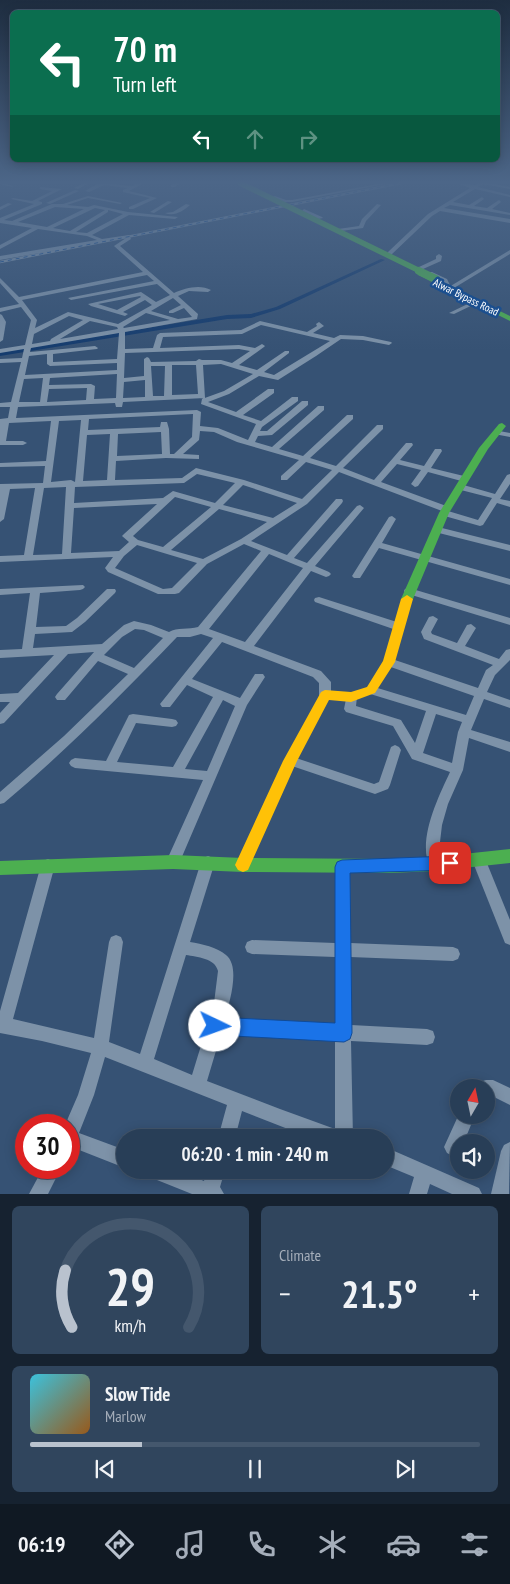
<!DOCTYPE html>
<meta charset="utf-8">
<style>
:root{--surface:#283e57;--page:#30455d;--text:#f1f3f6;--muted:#a5aeba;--line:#44576d;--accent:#b9c2ce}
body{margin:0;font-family:"PT Sans Narrow",sans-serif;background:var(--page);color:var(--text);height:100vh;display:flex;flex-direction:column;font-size:19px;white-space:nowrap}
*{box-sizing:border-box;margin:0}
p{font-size:16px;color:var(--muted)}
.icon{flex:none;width:28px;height:28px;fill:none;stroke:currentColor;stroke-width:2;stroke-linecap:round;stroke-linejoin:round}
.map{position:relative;height:1194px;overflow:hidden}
.sheet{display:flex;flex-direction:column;gap:12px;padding:12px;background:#162230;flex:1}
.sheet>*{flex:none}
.guide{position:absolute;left:10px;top:10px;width:490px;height:152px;border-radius:8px;box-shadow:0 2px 12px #0003,0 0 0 1px var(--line);background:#0b6e4f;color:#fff;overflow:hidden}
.needle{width:32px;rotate:9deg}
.tools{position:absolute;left:450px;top:1079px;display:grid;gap:10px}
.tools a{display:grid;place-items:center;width:45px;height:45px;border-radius:50%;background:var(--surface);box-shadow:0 2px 12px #0003,0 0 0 1px var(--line);font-size:25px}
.speed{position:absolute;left:15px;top:1114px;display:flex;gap:10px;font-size:25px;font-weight:700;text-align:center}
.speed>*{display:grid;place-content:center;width:65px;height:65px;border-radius:50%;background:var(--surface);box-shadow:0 2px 12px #0003,0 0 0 1px var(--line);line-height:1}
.speed .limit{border:8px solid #d22;background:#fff;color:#111}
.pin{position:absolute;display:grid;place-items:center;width:42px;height:42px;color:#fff;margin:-21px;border-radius:10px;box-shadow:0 2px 8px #0006}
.me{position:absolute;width:55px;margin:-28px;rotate:93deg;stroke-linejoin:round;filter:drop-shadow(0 0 4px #0008)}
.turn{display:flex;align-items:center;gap:18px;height:105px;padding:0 20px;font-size:22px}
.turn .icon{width:65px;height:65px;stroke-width:2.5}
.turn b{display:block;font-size:35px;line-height:42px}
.lanes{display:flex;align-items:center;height:48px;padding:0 20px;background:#0003;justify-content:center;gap:25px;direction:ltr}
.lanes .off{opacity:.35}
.big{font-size:38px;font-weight:700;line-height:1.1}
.sheet .card{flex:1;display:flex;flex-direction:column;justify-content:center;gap:8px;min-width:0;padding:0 18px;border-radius:8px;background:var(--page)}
.sheet .dial{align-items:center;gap:0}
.dial svg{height:130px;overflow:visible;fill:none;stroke:var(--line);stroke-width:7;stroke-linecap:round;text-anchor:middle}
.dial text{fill:var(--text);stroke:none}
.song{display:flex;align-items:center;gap:15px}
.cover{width:60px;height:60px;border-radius:8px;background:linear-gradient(135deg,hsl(190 70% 55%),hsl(30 70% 35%))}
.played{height:5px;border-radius:2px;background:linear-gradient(90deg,var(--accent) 25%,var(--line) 25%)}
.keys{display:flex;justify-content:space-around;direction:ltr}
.heat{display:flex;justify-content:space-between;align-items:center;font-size:28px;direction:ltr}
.sheet .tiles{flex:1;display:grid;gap:12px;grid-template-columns:1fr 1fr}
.card:last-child{grid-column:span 2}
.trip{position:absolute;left:116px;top:1129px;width:278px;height:50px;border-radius:25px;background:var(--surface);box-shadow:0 2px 12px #0003,0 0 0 1px var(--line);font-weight:700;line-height:50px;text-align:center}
.tabs{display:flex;height:80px;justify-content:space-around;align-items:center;background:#101923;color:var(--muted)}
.tabs .icon{width:35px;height:35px}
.tabs .on{color:var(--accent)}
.tabs b{font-size:22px;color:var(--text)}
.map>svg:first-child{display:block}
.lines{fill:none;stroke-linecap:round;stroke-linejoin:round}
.canal{fill:#153c6e;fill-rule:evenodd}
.street{fill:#7d92a8;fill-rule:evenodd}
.fast{fill:#4caf50;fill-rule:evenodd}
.slow{fill:#ffc107;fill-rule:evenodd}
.rail-casing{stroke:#7e92a7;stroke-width:2.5}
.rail{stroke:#1b4f8f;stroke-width:1;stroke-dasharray:4;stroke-linecap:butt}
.fast-bridge-far1{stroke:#4caf50;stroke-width:5.5}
.fast-bridge{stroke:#4caf50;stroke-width:8}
.route{fill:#1a73e8;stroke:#114b97}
.labels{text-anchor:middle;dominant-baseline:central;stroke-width:5;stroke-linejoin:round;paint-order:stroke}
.far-street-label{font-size:11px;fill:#fff;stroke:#1b4f8f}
</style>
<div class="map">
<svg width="510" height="1194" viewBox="0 0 510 1194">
<rect width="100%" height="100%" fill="#365274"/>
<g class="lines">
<!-- canal -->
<path class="canal" d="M381,259L385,260L280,309L251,318L227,319L0,356V352L227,315L251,314L276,307Z"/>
<!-- street -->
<g class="street">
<path d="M0,183L14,186L12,187L0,184Z"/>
<path d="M84,183H89L78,189L74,188Z"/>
<path d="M99,183L132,186L139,183H144L129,191L157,198L133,209H129V207L150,198L123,192V190L128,188L104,185L89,192L85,191Z"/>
<path d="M175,183H180L175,187H171V185Z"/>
<path d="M383,183H391L292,202H283L273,197L275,196L286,200H292Z"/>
<path d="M456,183L475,185L478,183H489L510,187V189L483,184L478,187L510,195V197L475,189L453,202L469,205L482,197L484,199L474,206L487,208L499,200L501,202L492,209L510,213V215L450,205L444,208L510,219V223L440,211L432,216L392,254H388V252L428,214L470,188Z"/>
<path d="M40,187L62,189L38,201L42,202V204L4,220L12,221L52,204H63L88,196L122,203L120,204L88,198L67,205L88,207L94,205L128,212L178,217L175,219L129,215L92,235L102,239L129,235L131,239L120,246L174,293C185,288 200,284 211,290L208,292L189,291L178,296L198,314L197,319L125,332V349L153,348L157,335L160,333L241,330L260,321L307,332L317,326L316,324L319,322L324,326L313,333L334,338L340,335L363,336L391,342L392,343L389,345L363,340L341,339L316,356L278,380L259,376L229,394L208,402L236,412L268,389H274V393L243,415L261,421L292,397H298V401L262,427L260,431H267L302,401H308V405L272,435L258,436L255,442L272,447L318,406H324V410L279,449L303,456L347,415H353V419L310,458L336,466L377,425H383V429L343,468L374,480L406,443H412L413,445L400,460L424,466L435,449H441L442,451L431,468L468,477V481L465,482L428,472L418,486L415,487L411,484L421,470L397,464L381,482L449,507L450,509L448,511L478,520L492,498L457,489L456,487L457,485L460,484L495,494L507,475L510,474V484L500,499L510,501V507L497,503L483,525L480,526L441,515L440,513L442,511L339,472L307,504L251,541L287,555L336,499H342L343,501L342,503L294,558L307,563L357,506L360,505L364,508L315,566L329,572L331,574L329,576L326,577L311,571L254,646L321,671L331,682V695L329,698H321L319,695V683L313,677L222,642L192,679L240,698L255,674H263L265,677L247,705L178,866L173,868L168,866L166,862L203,780L75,768L71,766L69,763L71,760L75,758L106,761L129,715L133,714L172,719L176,720L178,723L176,726L172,727L136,723L117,762L173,767L213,697L187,685L170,707H162L160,704L213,638L201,634L190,637H177C122,694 66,751 4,803L0,804V792L64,736L128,674L98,661L65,700H57L55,697L57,694L94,652L68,654L4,723L0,724V713L10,702H0V694L18,693L54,655L0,658V650L22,649L30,593L0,595V589L83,585L85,587L83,589L80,590L40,593L36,627L66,626L77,618L107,589H115L116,591L115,593L85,622L72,632L35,634L33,648L102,644L124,625L134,621L151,625L169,632C177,627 189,630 198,627L261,551L244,544L207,564L179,593L175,594H158L108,572L105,568L113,557L0,562V556L24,555L35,488L10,489L4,519L0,522V484L43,483L45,466L0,467V463L46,461L51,421L9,423L6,441H23L27,443L23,445H0V419L8,418L10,407H0V403L11,402L21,362L0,363V359L22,358L24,349L0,353V349L25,345L31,320L21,307L0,312V308L19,304L0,283V278L19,297L143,272L114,246L126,238L0,260V256L97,240L87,236L38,229L0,249V245L32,228L0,223V218L34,204L11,199L13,198L32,201L52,191L40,189ZM55,207L84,209L47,227L18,222ZM95,208L105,210L70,231L53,228ZM108,210L123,214L87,233L76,232L108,212ZM147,275L154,281L68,298L71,300L157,284L170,295L156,302L141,292L88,304L91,306L125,316L128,314L123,312L145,300L152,305L118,324L68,312L35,328L37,320L22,300ZM140,296L141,297L117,310L98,304ZM173,298L181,305L169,311V313H173L184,308L192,317L178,319L151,311ZM146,313L170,320L124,328L123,327ZM69,316L83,320L51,339L50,341L32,344L34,334ZM90,321L117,327L118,329L60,339ZM261,325L330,341L274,375L264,372L289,353V351H285L257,370L239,365L264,347L265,346L262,344L255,348L239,345L160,348L163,337L242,334ZM119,333L117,359L53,362V354L97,349L98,348L95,346L30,352L31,348ZM239,349L250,351L232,363L221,360H202L199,359L196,361L151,362L149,358L147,357L144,359V376L124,378L125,353ZM47,354V364L50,366L117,363V370L25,375L29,356ZM221,364L253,374L224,391L202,399L201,404L256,424L248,440L218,428L200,426L201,412L197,410L16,418L18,407L115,403L116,407H122L123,402L205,398L203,365ZM172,365H196L198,394L172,395ZM151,366H165L164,396H153ZM117,374L116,398L94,399L95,386L91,384L49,385L50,378ZM43,378L40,402H19L24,379ZM145,380V397L123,398L124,382ZM87,388L86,400L47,402L49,389ZM193,414L192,437L174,454H170L169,429L167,422H161L160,427L88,430L89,419ZM81,420L75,482L71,480L51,482L59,421ZM200,431L214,432L237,442L299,460L281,476V480H287L306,462L332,470L302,499L244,480L196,468L182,478L115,480L116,461L166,458L199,459V455L183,454L199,440ZM161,432L162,454L117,456L118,434ZM110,434L107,480L83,481L87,435ZM197,474L235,483L215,503L173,491L163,498L74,503L75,487L184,483ZM243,485L297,503L273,518L223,505ZM66,487L62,554L33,555L44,488ZM175,497L211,507L163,547L138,540L133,536ZM157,504L124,534L122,536L129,542L119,551L71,553L74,508ZM219,509L267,522L241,539L203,559L171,550ZM137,545L197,563L172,588L163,589L115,568L124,556ZM269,554L303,568L245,642L209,629ZM135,629L144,630L163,638L134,668L104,655L122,637ZM223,700L235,706L207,771L185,769Z"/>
<path d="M75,190L79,191L50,204L46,203Z"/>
<path d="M168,201L172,202L154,213L150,212Z"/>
<path d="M8,203L12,204L0,210V207Z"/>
<path d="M186,204L190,205C183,211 174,217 165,213L173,212Z"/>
<path d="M377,204L381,205L366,221L363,228L341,231L338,229L359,226L362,219Z"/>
<path d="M304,209L322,217L323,218L318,219L302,211Z"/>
<path d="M510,250V254L454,288L449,287Z"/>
<path d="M439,254L442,256L441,261L423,269H419V267L436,259V256Z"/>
<path d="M428,272H432L447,279L450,285L445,286L442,281L428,274Z"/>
<path d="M474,301L479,302L454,314L449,313Z"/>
<path d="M0,314L2,315L6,322L3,340L0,342Z"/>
<path d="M494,430L510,433V437L494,434Z"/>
<path d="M392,516L396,519L382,543L510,579V585L379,548L360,578H354L352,576L389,517Z"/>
<path d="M438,527L510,545V551L435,532L433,530Z"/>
<path d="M409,588L510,618V625L405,593L404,591L405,589Z"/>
<path d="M319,597L403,624L404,627L399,631L315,602L314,600L315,598Z"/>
<path d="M433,616L438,619L431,632L432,634L457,643L467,625L471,624L476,628L465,646L499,659L506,650L510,649V660L495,675L487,692L510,700V708L484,699L471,730L510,742V752L469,738L463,770L448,804L442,825L440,842L442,864L440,868L435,870L430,868C417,840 438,798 450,772L412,759L393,726L346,712L344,709L347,694H355L357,697L356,706L401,720L415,743L426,711L367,693L365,690L367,687L371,686L466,715L474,696L385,665L384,662L385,659L389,658L478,688L486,670L493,665L424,639L421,632L429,617ZM436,714L462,722L458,732L452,763L423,753Z"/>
<path d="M395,745L399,747L401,750L390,785L388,789L375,794L286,764L284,761L286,758L290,756L374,784L379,782L391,747Z"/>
<path d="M479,854L484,856L510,920V945L505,943L472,860L474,856Z"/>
<path d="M208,856L213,858L215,862L190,942C202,944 217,947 226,955C241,967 229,1003 225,1019L335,1024V957L252,954L247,952L245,947L247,942L252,940L335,943V867L337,863L342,861L347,863L349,867L350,943L453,947L458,949L460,954L458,959L453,961L350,957L351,1025L427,1029L433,1031L435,1037L433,1043L427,1045L351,1041L353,1138H311L242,1111L235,1138H218L227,1105L105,1057L94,1095L79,1133L125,1150V1168L69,1146V1125H65L78,1095L91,1053L42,1041L0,1033V1011L41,865L43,861L48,859L53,861L55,865L13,1019L94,1038L109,942L111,937L116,935L121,937L123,942L109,1042L140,1054L201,862L203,858ZM186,955C197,957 215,958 218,971L214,1003L192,1075L154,1059ZM221,1034L335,1040V1129L280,1109L207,1081Z"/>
<path d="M486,1080H493L510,1088V1105L492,1096H486V1088H478L480,1082Z"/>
<path d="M459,1114L475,1115L464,1142H459V1153L453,1156L447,1153L444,1147Z"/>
<path d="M510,1142L509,1194H491L501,1151L504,1145Z"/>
<path d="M385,1147L479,1188L482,1194H452L430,1184L427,1194H409L414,1177L385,1165Z"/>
<path d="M43,1168H61L48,1194H29Z"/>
<path d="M144,1170H176L204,1181L207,1170H225L220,1187L224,1194H192L147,1176Z"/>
</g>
<!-- fast -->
<g class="fast">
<path d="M420,272L510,316V321L418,275V273Z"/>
<path d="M502,423L506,426L488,449L449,513L413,599L411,602H403L401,599L439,513L479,448L499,424Z"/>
<path d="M510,849V863L435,871L389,873L243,872L173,869L0,875V861L173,855L243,858L389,859L435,857Z"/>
</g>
<!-- slow -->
<path class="slow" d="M407,595L413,599L395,662L375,693L351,702L329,700L297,761L248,870L243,872L238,870L235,865L283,761L321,692L325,690L351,692L367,687L383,661L401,599Z"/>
<!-- rail casing -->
<g class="rail-casing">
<path id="rail" d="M0,262L401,183"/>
</g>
<!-- rail -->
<use href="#rail" class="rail"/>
<!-- fast-bridge-far1 -->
<path class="fast-bridge-far1" d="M240,183L422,272"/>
<!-- fast-bridge -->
<path class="fast-bridge" d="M419,271L436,279"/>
</g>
<!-- sky -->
<linearGradient id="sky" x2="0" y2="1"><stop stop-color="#1e2d40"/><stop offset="0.52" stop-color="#4c6688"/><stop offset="1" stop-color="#4c6688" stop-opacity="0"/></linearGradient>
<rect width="510" height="350" fill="url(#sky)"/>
<!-- route -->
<path class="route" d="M450,856L455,858L457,863L455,868L450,870L350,873L352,1033L350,1039L344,1042L215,1035L209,1033L206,1026L209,1020L215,1017L335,1023V867L337,862L342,860Z"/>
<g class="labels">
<!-- far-street labels -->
<g class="far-street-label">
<text transform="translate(466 297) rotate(26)">Alwar Bypass Road</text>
</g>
</g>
</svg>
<div class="tools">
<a><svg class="needle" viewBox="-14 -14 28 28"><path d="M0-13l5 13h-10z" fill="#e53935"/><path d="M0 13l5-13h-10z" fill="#a5aeba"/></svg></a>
<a><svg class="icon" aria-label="sound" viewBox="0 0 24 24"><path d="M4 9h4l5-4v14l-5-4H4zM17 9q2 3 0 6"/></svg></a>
</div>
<div class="speed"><div class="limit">30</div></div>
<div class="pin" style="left:450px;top:863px;background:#d93025"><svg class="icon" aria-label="arrive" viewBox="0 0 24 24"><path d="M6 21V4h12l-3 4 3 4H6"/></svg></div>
<svg class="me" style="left:215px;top:1026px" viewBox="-20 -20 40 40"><circle r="19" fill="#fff"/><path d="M0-13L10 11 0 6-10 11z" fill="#1a73e8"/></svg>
<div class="trip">06:20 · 1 min · 240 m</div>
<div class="guide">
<div class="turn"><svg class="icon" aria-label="left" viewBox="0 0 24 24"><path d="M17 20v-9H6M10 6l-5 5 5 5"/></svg><div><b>70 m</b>Turn left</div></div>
<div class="lanes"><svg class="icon" aria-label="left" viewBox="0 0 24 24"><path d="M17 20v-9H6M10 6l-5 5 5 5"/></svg><svg class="icon off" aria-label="ahead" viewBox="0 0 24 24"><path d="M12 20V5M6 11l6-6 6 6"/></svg><svg class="icon off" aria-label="right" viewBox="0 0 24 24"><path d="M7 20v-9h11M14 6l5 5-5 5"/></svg></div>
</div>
</div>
<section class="sheet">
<div class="tiles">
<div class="card dial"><svg viewBox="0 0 100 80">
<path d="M14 69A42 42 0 1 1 86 69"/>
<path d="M14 69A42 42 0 0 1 10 34" stroke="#b9c2ce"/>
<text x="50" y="56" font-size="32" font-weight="700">29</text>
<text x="50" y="72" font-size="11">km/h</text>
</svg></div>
<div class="card"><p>Climate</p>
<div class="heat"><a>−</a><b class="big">21.5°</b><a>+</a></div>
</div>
<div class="card">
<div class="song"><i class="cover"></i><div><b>Slow Tide</b><p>Marlow</p></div></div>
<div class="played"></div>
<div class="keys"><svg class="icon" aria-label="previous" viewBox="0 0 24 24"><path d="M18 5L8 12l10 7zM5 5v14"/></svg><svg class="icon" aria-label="pause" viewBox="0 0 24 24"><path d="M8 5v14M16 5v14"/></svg><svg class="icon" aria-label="next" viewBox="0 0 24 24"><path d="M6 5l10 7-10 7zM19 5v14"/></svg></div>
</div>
</div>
</section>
<nav class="tabs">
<b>06:19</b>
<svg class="icon on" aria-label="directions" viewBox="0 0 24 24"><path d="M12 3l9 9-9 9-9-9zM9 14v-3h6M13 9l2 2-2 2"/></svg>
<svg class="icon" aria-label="music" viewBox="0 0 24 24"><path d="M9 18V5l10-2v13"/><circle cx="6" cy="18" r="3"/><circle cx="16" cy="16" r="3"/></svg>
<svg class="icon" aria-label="phone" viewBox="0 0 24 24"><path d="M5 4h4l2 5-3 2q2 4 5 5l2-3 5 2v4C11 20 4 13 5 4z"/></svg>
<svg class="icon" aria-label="climate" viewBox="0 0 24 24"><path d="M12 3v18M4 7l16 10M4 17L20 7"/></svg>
<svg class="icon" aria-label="car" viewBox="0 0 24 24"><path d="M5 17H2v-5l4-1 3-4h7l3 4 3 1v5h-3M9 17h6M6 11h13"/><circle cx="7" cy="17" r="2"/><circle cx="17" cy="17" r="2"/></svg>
<svg class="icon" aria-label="filters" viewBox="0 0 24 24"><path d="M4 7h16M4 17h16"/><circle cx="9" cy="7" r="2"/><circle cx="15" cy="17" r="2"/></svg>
</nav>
